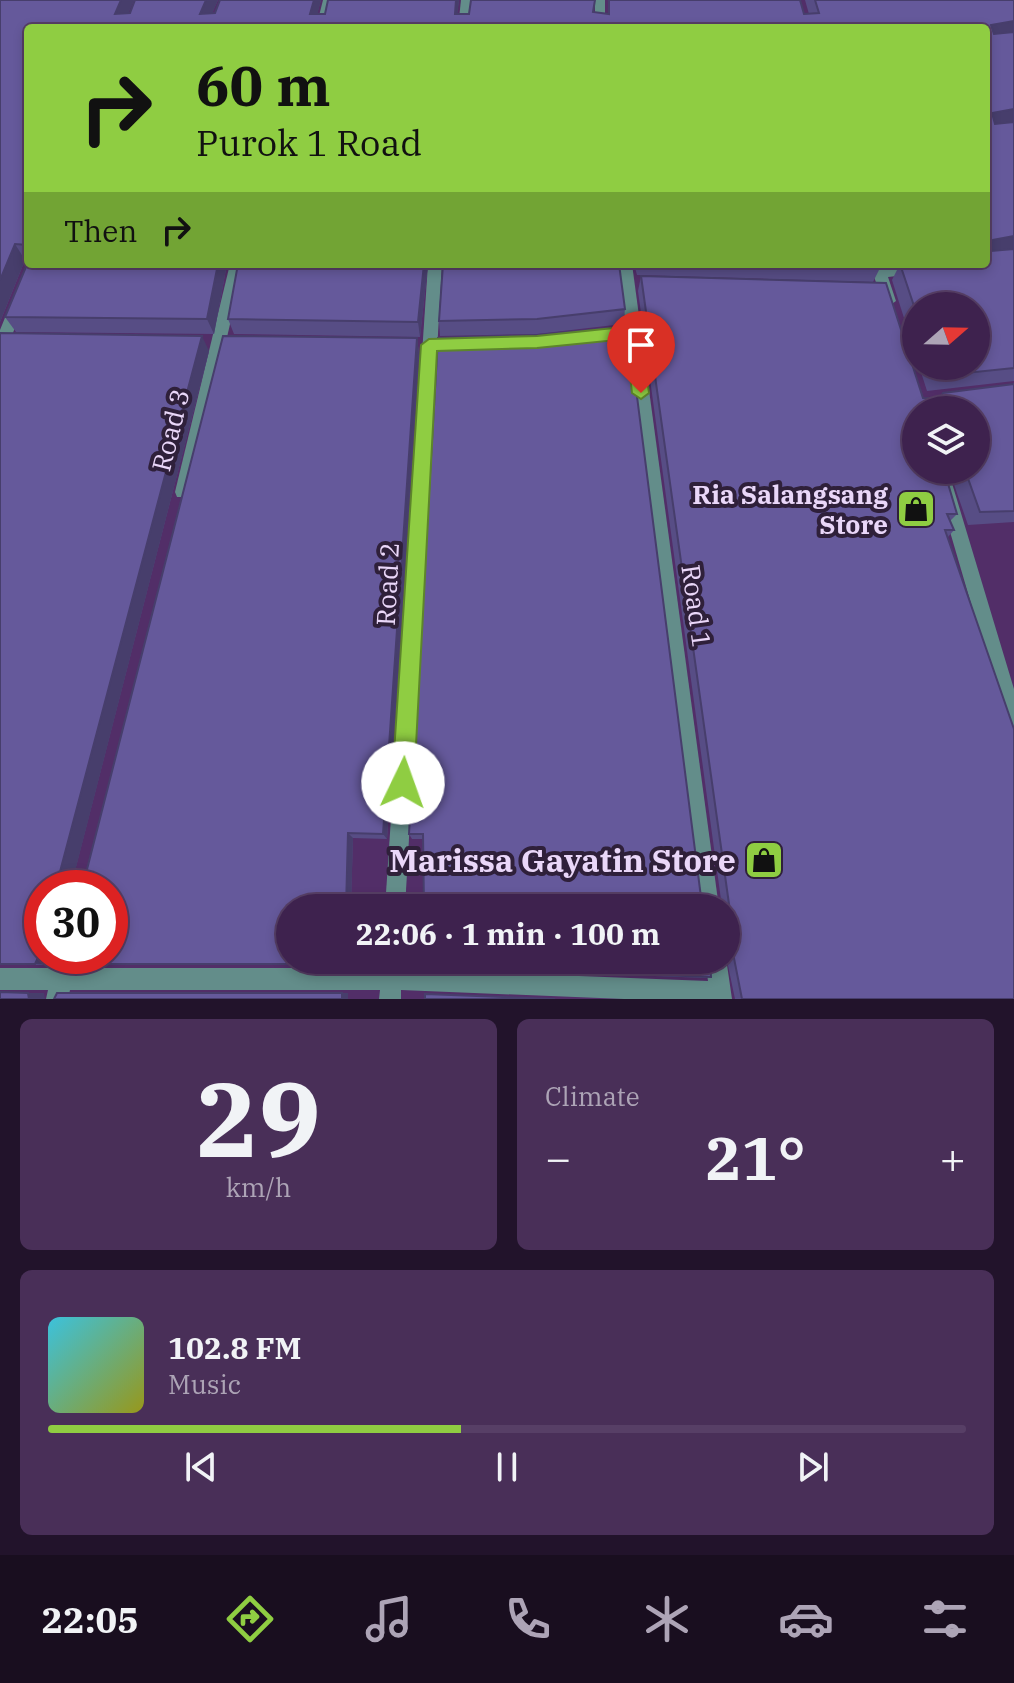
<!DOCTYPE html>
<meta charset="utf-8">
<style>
:root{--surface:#3e224e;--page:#492f58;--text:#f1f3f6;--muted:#ada4b6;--line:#573f66;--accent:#8fcd42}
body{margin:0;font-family:"IBM Plex Serif",serif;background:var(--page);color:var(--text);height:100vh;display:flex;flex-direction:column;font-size:30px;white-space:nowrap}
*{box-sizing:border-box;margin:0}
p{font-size:26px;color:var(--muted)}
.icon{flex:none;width:44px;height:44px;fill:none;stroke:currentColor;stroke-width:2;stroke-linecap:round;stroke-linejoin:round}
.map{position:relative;height:999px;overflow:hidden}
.details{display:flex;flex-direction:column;gap:20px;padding:20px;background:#22132b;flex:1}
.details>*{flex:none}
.top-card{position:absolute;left:24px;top:24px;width:966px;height:244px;border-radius:8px;box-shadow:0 4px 12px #0003,0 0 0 2px var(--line);background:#8fcd42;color:#111;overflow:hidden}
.needle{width:52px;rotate:70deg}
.tools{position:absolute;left:902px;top:292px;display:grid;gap:16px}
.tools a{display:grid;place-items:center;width:88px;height:88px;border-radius:50%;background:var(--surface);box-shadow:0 4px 12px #0003,0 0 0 2px var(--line);font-size:40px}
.speed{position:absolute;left:24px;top:870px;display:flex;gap:16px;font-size:40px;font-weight:700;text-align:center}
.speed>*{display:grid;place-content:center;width:104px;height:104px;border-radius:50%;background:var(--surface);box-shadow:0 4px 12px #0003,0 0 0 2px var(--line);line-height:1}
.speed .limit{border:12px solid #d22;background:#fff;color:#111}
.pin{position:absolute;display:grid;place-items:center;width:68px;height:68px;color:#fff;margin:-82px -34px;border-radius:50% 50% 50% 0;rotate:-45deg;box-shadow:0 0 8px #0007}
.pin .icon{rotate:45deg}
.me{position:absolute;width:88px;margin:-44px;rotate:3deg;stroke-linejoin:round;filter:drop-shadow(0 0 6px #0008)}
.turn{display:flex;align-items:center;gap:28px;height:168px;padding:0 40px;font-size:36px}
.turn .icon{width:104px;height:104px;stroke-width:2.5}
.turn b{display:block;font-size:56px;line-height:68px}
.then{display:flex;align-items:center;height:76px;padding:0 40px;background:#0003;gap:16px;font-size:30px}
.big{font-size:60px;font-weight:800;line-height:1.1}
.details .widget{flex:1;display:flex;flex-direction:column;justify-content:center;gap:12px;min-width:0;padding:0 28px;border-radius:12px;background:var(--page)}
.details .dial{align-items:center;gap:0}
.dial b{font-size:104px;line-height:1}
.song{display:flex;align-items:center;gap:24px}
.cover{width:96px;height:96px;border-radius:12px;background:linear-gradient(135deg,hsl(190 70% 55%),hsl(60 70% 35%))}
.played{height:8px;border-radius:4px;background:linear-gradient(90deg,var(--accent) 45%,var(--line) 45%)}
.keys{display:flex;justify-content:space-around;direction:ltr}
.heat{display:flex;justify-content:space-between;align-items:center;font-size:44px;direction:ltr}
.details .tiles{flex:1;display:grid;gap:20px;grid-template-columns:1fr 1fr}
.widget:last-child{grid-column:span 2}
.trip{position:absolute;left:276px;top:894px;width:464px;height:80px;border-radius:40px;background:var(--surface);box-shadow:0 4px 12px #0003,0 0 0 2px var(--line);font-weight:800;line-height:80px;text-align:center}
.menu{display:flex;height:128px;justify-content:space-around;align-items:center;background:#190e1f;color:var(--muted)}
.menu .icon{width:56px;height:56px}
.menu .selected{color:var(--accent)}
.menu b{font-size:36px;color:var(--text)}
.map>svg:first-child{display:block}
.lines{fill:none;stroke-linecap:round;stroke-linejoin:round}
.street{fill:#638d8a;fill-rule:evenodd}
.wall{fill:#574d85}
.shaded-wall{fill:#473e6c}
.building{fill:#65599b;stroke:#473e6c;stroke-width:2}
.route{fill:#8fcd42;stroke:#5d852b;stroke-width:2}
.labels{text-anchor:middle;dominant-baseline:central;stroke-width:8;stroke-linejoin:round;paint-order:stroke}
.street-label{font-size:26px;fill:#ead7f9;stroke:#2f203a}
.poi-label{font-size:26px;font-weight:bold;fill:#ead7f9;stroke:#2f203a;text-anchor:end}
.near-poi-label{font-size:32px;font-weight:bold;fill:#ead7f9;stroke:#2f203a;text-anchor:end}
</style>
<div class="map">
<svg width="1014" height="999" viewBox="0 0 1014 999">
<rect width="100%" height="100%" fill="#522e68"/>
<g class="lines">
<!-- street -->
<g class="street">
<path d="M323,0H333L326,28H316Z"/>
<path d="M461,0H471L468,28H458Z"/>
<rect x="595" y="0" width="10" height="28"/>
<path d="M28,261V264H40L7,348L0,353V330Z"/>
<path d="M230,264H244L191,492L189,497H177L175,492Z"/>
<path d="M428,264H442L405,908H385Z"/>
<path d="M618,264H632L719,908H699Z"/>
<path d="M870,264H884L885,268L917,264H965L958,269L888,277L896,301L889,306L882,301Z"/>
<path d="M932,470H948L1014,689V729L1007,727L1005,720Z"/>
<path d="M56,956H78L75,968H381V960H403L402,969L708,981L705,960L726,958L732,999H624L401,990V999H379L380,990H70L68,999H46L48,990H0V968H53Z"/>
</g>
</g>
<!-- wall -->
<g class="wall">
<path d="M0,0H134L128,13L218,0L212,13L321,0L317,14H325L328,0H459L457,14L594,12L608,14V0H800L804,14H809L805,0H1014V383V381L927,391L919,366H976L916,306V356L892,280L900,264H887H986V28H28V260H25L0,322Z"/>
<path d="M28,264H227L214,334L16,332L5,317Z"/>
<path d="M238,264H428L420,337L234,334L228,319Z"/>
<path d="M634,264H880L881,266L873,282L637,275Z"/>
<path d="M641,276L923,398L939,399L943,393L1014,384V522L968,525L949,470H976L916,410L957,514L950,521L954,530L948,537L1014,999H735L726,956V908H424L423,839H412L409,834L438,338L702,905L722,907L638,291Z"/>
<path d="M625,309L623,324L537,334L440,336L439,321Z"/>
<path d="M0,333L209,351L71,886L83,885L417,338L419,353L387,839L353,838L349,965H79L64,964L110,956L42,888L51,965H0Z"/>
<path d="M424,966L711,977L705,978L427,967Z"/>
</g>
<!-- shaded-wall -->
<g class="shaded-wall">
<path d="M121,0H134L122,28L115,14Z"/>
<path d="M206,0H218L206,28L200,14Z"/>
<path d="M314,0H321L314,28L310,14Z"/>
<path d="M456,0H459L456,28L455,14Z"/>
<path d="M1014,21V36L986,41L991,25Z"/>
<path d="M1014,109V124L986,129L992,113Z"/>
<path d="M1014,236V250L986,251L993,240Z"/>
<path d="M15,244L25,260L0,322V280Z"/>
<path d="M218,264H227L214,334L207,319Z"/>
<path d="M424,264H428L420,337L418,322Z"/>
<path d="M202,336L209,351L71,887H60L57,883Z"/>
<path d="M417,338L419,353L387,839L383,834Z"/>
<path d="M348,833L353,838L351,908H346Z"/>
<path d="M41,951H42V956H55L51,965L35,964Z"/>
<path d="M343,960H349V965L343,964Z"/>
<path d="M28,993H44L45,999H29Z"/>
<rect x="342" y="993" width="6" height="6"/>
</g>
<!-- building -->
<g class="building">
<path d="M0,0H121L115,14L130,13L135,0H206L200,14L215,13L220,0H314L310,14H325L328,0H456L455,14H469L471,0H595L593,12L609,14V0H800L804,14L819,13L815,0H1014V21L991,25L994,34L1014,32V109L992,113L995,124L1014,122V236L993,240L988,248L991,251L1014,249V368L937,376L934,366H976V306H916V312L900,264H986V28H28V245L15,244L0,280Z"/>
<path d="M28,262V264H218L207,319L5,317Z"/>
<path d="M238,264H424L418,322L228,319Z"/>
<path d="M443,264H619L625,309L537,319L439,321Z"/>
<path d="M796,264H880L881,266Z"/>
<path d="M641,276L886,283L923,398L940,399L943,393L1014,384V511L980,512L965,470H976V410H916V470H944L957,514H947L954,530H945L1014,729V999H742L733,953L726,954V908H424L423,834H409L438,338L538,335L628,326L702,905L726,908L729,904Z"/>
<path d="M0,333L202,336L57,883L60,887L83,885L223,336L417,338L383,834L348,833L346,908H290V960H343V964H64L65,956H110V888H42V951H41L35,964H0Z"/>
<path d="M424,960H710L711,977L424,966Z"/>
<path d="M0,992L28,993L29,999H0Z"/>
<path d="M57,993H342V999H54Z"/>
<path d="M425,994L555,999H425Z"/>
</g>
<!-- route -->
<path class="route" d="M633,326L641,332L649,393L641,399L632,393L626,339L537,348L437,351L414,783L411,791L403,794L395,791L392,783L421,345L429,339L537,336Z"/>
<!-- icons -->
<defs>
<g id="shop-square" transform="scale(2)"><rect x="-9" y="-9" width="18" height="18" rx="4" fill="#8fcd42" stroke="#2f203a"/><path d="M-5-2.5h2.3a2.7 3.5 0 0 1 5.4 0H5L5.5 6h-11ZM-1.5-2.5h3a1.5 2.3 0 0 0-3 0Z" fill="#111"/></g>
</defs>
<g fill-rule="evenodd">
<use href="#shop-square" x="916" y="509"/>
<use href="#shop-square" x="764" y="860"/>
</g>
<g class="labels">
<!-- street labels -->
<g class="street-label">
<text transform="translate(170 430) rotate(-76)">Road 3</text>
<text transform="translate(387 584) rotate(-87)">Road 2</text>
<text transform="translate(697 606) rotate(82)">Road 1</text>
</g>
<!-- poi labels -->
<g class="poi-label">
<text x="888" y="494">Ria Salangsang<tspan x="888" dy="30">Store</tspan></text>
</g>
<!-- near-poi labels -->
<g class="near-poi-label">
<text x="736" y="860">Marissa Gayatin Store</text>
</g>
</g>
</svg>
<div class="tools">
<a><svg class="needle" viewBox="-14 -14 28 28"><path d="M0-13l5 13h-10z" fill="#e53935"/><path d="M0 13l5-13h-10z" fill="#ada4b6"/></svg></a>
<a><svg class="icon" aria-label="layers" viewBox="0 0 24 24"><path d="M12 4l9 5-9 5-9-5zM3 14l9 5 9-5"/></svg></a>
</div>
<div class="speed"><div class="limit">30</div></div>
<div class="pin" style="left:641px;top:393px;background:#d93025"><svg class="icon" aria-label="arrive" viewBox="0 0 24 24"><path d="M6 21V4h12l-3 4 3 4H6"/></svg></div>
<svg class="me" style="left:403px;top:783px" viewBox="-20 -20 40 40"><circle r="19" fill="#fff"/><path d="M0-13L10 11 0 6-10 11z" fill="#8fcd42"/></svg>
<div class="trip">22:06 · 1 min · 100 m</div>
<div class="top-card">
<div class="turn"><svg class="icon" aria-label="right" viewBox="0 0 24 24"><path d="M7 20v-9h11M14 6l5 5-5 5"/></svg><div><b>60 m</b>Purok 1 Road</div></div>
<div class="then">Then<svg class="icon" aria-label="right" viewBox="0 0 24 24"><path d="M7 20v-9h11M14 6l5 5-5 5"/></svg></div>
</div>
</div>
<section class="details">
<div class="tiles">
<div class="widget dial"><b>29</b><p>km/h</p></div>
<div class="widget"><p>Climate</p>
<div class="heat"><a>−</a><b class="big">21°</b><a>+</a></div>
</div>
<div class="widget">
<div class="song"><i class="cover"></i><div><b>102.8 FM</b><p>Music</p></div></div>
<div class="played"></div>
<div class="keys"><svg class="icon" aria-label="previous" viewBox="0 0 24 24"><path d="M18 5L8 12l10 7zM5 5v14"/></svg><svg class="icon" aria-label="pause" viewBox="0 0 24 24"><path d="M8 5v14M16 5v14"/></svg><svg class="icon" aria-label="next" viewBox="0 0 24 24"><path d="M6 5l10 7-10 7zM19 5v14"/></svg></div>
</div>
</div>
</section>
<nav class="menu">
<b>22:05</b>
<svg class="icon selected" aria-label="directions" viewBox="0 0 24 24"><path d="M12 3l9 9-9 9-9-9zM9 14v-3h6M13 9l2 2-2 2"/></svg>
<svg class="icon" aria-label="music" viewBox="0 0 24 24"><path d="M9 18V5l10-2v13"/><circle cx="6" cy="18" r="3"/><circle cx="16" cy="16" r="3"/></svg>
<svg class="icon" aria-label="phone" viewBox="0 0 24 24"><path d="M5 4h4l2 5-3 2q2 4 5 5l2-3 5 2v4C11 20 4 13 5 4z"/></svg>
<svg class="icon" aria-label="climate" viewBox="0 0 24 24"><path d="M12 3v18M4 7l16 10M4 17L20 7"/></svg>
<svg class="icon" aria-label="car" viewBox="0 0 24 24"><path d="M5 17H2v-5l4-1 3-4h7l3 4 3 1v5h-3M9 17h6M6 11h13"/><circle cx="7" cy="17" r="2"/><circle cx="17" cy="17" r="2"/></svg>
<svg class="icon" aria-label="filters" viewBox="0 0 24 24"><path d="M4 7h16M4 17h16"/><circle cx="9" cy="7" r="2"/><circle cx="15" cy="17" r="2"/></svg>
</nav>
